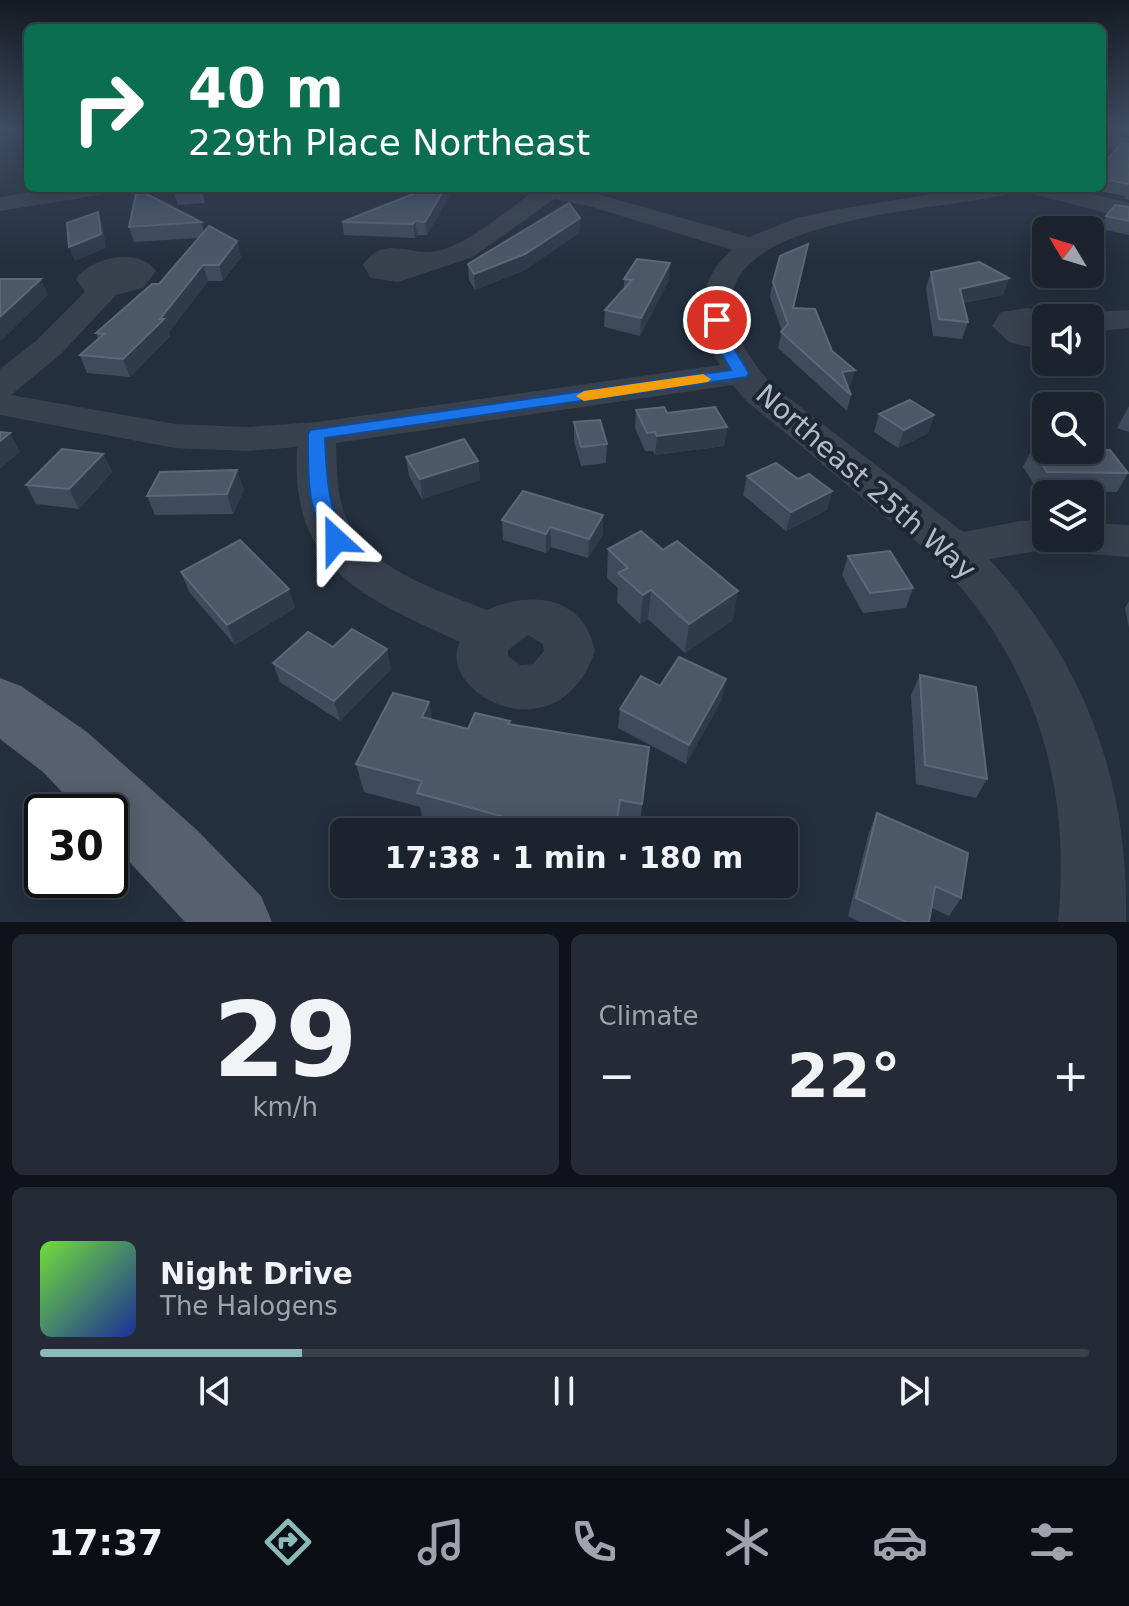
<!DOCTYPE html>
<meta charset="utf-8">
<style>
:root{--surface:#1b232e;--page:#242b36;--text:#f1f3f6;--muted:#a0a4aa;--line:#39404a;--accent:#8bbbb9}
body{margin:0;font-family:"DejaVu Sans",sans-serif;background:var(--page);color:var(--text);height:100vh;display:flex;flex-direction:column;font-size:30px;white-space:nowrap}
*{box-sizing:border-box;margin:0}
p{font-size:26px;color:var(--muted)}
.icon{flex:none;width:44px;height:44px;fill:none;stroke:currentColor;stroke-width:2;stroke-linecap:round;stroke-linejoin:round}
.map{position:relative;height:922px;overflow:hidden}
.side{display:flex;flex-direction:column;gap:12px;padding:12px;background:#0f1319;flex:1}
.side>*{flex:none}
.hud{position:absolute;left:24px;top:24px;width:1082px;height:168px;border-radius:12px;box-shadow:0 4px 20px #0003,0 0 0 2px var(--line);background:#0b6e4f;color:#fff;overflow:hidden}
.needle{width:52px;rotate:308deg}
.fabs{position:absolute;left:1032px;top:216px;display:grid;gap:16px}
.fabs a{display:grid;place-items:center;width:72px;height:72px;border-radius:12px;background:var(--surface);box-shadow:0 4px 20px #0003,0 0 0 2px var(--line);font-size:40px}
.speed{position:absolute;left:24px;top:794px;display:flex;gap:16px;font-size:40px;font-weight:700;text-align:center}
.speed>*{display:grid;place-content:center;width:104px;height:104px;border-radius:50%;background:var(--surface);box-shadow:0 4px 20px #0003,0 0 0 2px var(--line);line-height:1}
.speed .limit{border:4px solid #111;border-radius:12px;background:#fff;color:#111}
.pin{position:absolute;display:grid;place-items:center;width:68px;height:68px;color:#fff;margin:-34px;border:4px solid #fff;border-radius:50%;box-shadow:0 2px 8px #0007}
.me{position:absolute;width:88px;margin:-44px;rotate:336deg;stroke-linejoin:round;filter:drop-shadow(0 0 6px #0008)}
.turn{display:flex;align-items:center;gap:28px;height:168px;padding:0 32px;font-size:36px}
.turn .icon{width:104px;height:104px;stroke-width:2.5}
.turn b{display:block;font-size:56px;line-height:68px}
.big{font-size:60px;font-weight:700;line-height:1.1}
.side .widget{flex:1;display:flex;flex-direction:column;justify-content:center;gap:12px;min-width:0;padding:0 28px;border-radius:12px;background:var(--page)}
.side .dial{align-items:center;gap:0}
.dial b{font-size:104px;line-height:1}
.song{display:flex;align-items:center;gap:24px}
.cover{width:96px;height:96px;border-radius:12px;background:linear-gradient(135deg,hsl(100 70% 55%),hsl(230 70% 35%))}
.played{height:8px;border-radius:4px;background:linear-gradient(90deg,var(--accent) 25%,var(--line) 25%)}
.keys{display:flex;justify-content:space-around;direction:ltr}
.heat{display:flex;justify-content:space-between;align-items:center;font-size:44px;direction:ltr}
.side .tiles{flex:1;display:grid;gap:12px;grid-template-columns:1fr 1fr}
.widget:last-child{grid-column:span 2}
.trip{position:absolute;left:330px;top:818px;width:468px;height:80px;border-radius:12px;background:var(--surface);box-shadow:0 4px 20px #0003,0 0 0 2px var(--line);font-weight:700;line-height:80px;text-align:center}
.dock{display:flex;height:128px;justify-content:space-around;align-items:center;background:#0b0e12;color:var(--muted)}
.dock .icon{width:56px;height:56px}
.dock .active{color:var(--accent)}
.dock b{font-size:36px;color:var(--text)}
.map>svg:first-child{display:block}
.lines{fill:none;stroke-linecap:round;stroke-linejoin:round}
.minor{fill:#38414e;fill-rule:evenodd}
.major{fill:#56606e;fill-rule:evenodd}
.wall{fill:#3f4b5c}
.shaded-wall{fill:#2f3b4b}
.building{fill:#4b5868;stroke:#5c6777;stroke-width:2}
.route{fill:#1a73e8;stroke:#114b97;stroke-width:2}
.slow{fill:#f59e0b}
.labels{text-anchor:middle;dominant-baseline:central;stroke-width:8;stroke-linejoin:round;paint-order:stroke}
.street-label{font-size:28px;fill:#b4bcc9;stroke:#1d2633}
</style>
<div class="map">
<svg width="1129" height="922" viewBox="0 0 1129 922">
<rect width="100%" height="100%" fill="#242f3e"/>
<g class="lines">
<!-- minor -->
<g class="minor">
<path d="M1102,133L1129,138V150L1102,145Z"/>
<path d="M54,188H111L107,193L99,195L0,211V197Z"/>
<path d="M523,188H571L594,193L749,237L797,218L839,209L969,188H1016L1012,193L1004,195C909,216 627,220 772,385L963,532L1020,521L1046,520V538H1090V523L1129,525V557L1088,554L1072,549L1066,539L1062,547L989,559C1085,663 1129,781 1126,922H1058C1072,784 1035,662 937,561C917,540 894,524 872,506C830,471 789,435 746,401L733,385L336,443C337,469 336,497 348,522C372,571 441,591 487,610C532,590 584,596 595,651C558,760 434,692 460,642C363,597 290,570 297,447L248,451L175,448L0,415V369L37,340L85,292L76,279C91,257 139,247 156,271L143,288L116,295L61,354L11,395L175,424L248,427L317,422L720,365C695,327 695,281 732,250L589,206L554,199L473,257L398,282L371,278L363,265C381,238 402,251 426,252C457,254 505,212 530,194ZM528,635L543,644L544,651L533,664L520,665L508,656V650Z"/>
<path d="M1026,188H1067L1129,203V219L1030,193Z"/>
<path d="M1028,308L1059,318H1046V351L1009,342L992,326L1001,312Z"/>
<path d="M1129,310V328L1090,332V318H1077L1090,312Z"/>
</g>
<!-- major -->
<path class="major" d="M0,678L21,686L87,732L198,831L261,896L272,922H185L110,841V812H81L43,772L0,739Z"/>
</g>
<!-- wall -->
<g class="wall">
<path d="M1129,144V200L1124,199L1125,196L1088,189L1102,188V166Z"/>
<path d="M202,191L205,203L178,205L174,193Z"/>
<path d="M451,192L427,235H417L415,238L344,235L342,222Z"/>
<path d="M1129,207V235L1101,229L1106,216Z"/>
<path d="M580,218L579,233L525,270L475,290L469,280L468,264Z"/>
<path d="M201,222L204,231L241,257L223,281H208L169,332L170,336L130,377L87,373L80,355L98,339L96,333L159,284L198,238L134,242L129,227Z"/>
<path d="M931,272L1009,278L1003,295L963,303L968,322L962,339L933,336L926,288Z"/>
<path d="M624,279L669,280L640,336L604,327L605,310L624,289Z"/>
<path d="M773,282L794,308L832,351L855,370L850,386H847L851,395L847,411L778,348L782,331L770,297Z"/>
<path d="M1129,406V432L1117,428Z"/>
<path d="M636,410L667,413L727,427L724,446L655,455L653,451H645L635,428Z"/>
<path d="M879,414L934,415L928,433L898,448L874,432Z"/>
<path d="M574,422L607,444L606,463L581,466L574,441Z"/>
<path d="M1032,449L1128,473L1117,492L1038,491L1023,467Z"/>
<path d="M103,454L112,472L79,509L36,504L26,485Z"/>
<path d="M406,457L478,461L480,480L422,499L409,476Z"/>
<path d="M747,476L798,479L832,491L827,510L786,531L743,495Z"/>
<path d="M244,489L233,514L155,515L147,496Z"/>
<path d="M603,515V534L588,558L551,547L546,553L503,540L502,520Z"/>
<path d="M608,549L733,620L685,653L648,619L640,624L617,602L618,588L607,578Z"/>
<path d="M848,556L913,588L906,608L863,613L842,575Z"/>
<path d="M181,572L295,608L235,645L189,592Z"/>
<path d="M1129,601V628L1125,608Z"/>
<path d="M333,647L391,669L340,721L280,682L273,663Z"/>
<path d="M920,675L987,779L976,798L916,784L911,695Z"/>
<path d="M660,686L722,699L686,764L618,728L620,709Z"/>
<path d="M432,720L468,729L510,725L649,747L639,832L617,828V832H464L423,820L420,807L364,792L356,764Z"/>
<path d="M877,813L961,898L949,916L932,908L929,922H860L848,916L869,832Z"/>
</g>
<!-- shaded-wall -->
<g class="shaded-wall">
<path d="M445,188H451V192L427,235L425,222Z"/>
<path d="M98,212L103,226L106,248L75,261L69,247Z"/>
<path d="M580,218L579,233L525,270L475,290L474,274Z"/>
<path d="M415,221L417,235L415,238L413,224Z"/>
<path d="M237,241L241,257L223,281L219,265Z"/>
<path d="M670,263L669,280L640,336L641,318Z"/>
<path d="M203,265L208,281L169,332L170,336L130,377L123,359L160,319Z"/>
<path d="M1009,278L1003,295L954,305L960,289Z"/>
<path d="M41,279L48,295L1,341L0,338V317Z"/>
<path d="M855,370L850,386L842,387V372Z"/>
<path d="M934,415L928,433L898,448L904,430Z"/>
<path d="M727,427L724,446L655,455L657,436Z"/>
<path d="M10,433L20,452L0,469V441Z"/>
<path d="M103,454L112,472L79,509L69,489Z"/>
<path d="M478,461L480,480L422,499L420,479Z"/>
<path d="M237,470L244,489L233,514L227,494Z"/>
<path d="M832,491L827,510L786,531L791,512Z"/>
<path d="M603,515V534L588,558L589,539Z"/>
<path d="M550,527L551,547L546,553V534Z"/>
<path d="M289,589L295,608L235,645L227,625Z"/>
<path d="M651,590L648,619L640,624L643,595Z"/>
<path d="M738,591L733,620L685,653L689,624Z"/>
<path d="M387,649L391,669L340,721L334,701Z"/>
<path d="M726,679L722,699L686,764L689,745Z"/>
<path d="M429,702L434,730L422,717Z"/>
</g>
<!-- building -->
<g class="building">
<path d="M1122,142L1129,144V184L1102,179V166Z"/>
<path d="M174,188H200L202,191L174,193Z"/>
<path d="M428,188H445L425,222L415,221L413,224L342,222Z"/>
<path d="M137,189L201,222L129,227Z"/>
<path d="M569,203L580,218L525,254L474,274L468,264Z"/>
<path d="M1115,205L1129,207V221L1106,216Z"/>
<path d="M98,212L101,234L69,247L67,223Z"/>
<path d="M209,226L237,241L219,265H203L160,319H164L123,359L80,355L104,334L96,333L152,284H159Z"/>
<path d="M808,244L793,308L815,309L832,351L855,370L842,372L851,395L781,332L788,324L773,282L780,256Z"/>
<path d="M637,259L670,263L641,318L605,310L632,280L624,279Z"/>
<path d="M979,262L1009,278L960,289L968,322L939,319L931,272Z"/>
<path d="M0,279H41L0,317Z"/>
<path d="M910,400L934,415L904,430L879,414Z"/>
<path d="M664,407L667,413L715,407L727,427L657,436L655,432L647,433L636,410Z"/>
<path d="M600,420L607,444L581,447L574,422Z"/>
<path d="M0,432L10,433L0,441Z"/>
<path d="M464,439L478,461L420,479L406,457Z"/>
<path d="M62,449L103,454L69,489L26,485Z"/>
<path d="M1032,449H1046V450H1110L1128,473L1047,472Z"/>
<path d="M776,463L798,479L809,474L832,491L791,512L747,476Z"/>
<path d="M237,470L227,494L147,496L160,472Z"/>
<path d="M523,491L603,515L589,539L550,527L546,534L502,520Z"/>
<path d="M641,531L663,550L677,541L738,591L689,624L651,590L643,595L618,573L628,568L608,549Z"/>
<path d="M240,540L289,589L227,625L181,572Z"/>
<path d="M890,551L913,588L870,593L848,556Z"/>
<path d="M352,629L387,649L334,701L273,663L308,632L333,647Z"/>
<path d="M679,657L726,679L689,745L620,709L641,676L660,686Z"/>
<path d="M920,675L976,687L987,779L925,765Z"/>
<path d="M393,693L429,702L422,717L468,729L475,713L510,721L508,724L649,747L642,804L620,800L615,832H593L539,823L536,832H497L501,816L417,793L422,781L356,764Z"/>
<path d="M877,813L968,853L961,898L935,886L929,922H906L856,898Z"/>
</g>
<!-- sky -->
<linearGradient id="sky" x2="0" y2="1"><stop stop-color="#141a22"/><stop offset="0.5" stop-color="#3f4d63"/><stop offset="1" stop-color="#3f4d63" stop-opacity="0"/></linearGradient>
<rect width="1129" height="260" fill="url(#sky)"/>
<!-- route -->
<path class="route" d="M717,315L724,320L732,345L749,373L747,377L325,438C327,476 327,507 347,540L344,545H329C306,506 308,478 308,434L310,430L731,370L716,345L710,320Z"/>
<!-- slow -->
<path class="slow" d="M703,374L711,379L708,382L584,401L576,396L584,391Z"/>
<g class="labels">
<!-- street labels -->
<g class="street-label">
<text transform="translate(866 482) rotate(41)">Northeast 25th Way</text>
</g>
</g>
</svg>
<div class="fabs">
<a><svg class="needle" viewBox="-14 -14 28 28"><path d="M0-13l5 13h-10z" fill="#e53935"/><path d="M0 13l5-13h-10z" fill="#a0a4aa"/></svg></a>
<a><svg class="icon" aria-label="sound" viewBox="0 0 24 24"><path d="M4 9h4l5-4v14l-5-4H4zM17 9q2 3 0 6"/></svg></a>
<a><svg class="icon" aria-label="search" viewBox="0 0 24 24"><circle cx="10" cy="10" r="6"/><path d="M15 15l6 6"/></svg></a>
<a><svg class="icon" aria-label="layers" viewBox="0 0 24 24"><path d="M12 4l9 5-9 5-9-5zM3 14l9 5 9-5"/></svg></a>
</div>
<div class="speed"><div class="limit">30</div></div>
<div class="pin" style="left:717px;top:320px;background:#d93025"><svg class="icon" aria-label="arrive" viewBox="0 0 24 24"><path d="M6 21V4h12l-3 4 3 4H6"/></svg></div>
<svg class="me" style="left:336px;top:540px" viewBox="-20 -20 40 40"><path d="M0-17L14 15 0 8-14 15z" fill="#1a73e8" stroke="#fff" stroke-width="4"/></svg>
<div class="trip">17:38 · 1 min · 180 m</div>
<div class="hud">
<div class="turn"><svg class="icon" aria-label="right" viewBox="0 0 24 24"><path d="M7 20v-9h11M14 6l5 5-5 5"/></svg><div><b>40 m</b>229th Place Northeast</div></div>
</div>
</div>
<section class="side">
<div class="tiles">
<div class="widget dial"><b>29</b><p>km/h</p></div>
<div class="widget"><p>Climate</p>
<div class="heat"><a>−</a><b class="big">22°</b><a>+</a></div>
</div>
<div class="widget">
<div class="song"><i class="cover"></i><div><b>Night Drive</b><p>The Halogens</p></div></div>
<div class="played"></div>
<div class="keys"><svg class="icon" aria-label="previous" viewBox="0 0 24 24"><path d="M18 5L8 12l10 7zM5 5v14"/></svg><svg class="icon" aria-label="pause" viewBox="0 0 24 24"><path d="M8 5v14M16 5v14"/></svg><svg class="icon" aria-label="next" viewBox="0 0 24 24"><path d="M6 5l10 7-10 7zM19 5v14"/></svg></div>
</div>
</div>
</section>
<nav class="dock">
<b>17:37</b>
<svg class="icon active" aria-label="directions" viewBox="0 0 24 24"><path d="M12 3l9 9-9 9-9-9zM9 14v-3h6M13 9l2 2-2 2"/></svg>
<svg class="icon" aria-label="music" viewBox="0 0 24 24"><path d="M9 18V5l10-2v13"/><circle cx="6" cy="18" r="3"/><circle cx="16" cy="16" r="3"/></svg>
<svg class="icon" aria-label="phone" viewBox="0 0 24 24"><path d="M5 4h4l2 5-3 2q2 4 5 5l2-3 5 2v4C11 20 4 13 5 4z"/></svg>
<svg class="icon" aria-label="climate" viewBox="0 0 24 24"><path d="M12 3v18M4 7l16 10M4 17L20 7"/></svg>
<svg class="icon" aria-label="car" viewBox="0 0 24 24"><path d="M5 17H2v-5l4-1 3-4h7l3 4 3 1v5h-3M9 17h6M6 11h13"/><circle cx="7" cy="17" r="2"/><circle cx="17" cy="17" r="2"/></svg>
<svg class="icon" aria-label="filters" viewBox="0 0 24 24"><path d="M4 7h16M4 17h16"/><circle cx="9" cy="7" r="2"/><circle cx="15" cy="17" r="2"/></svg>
</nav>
